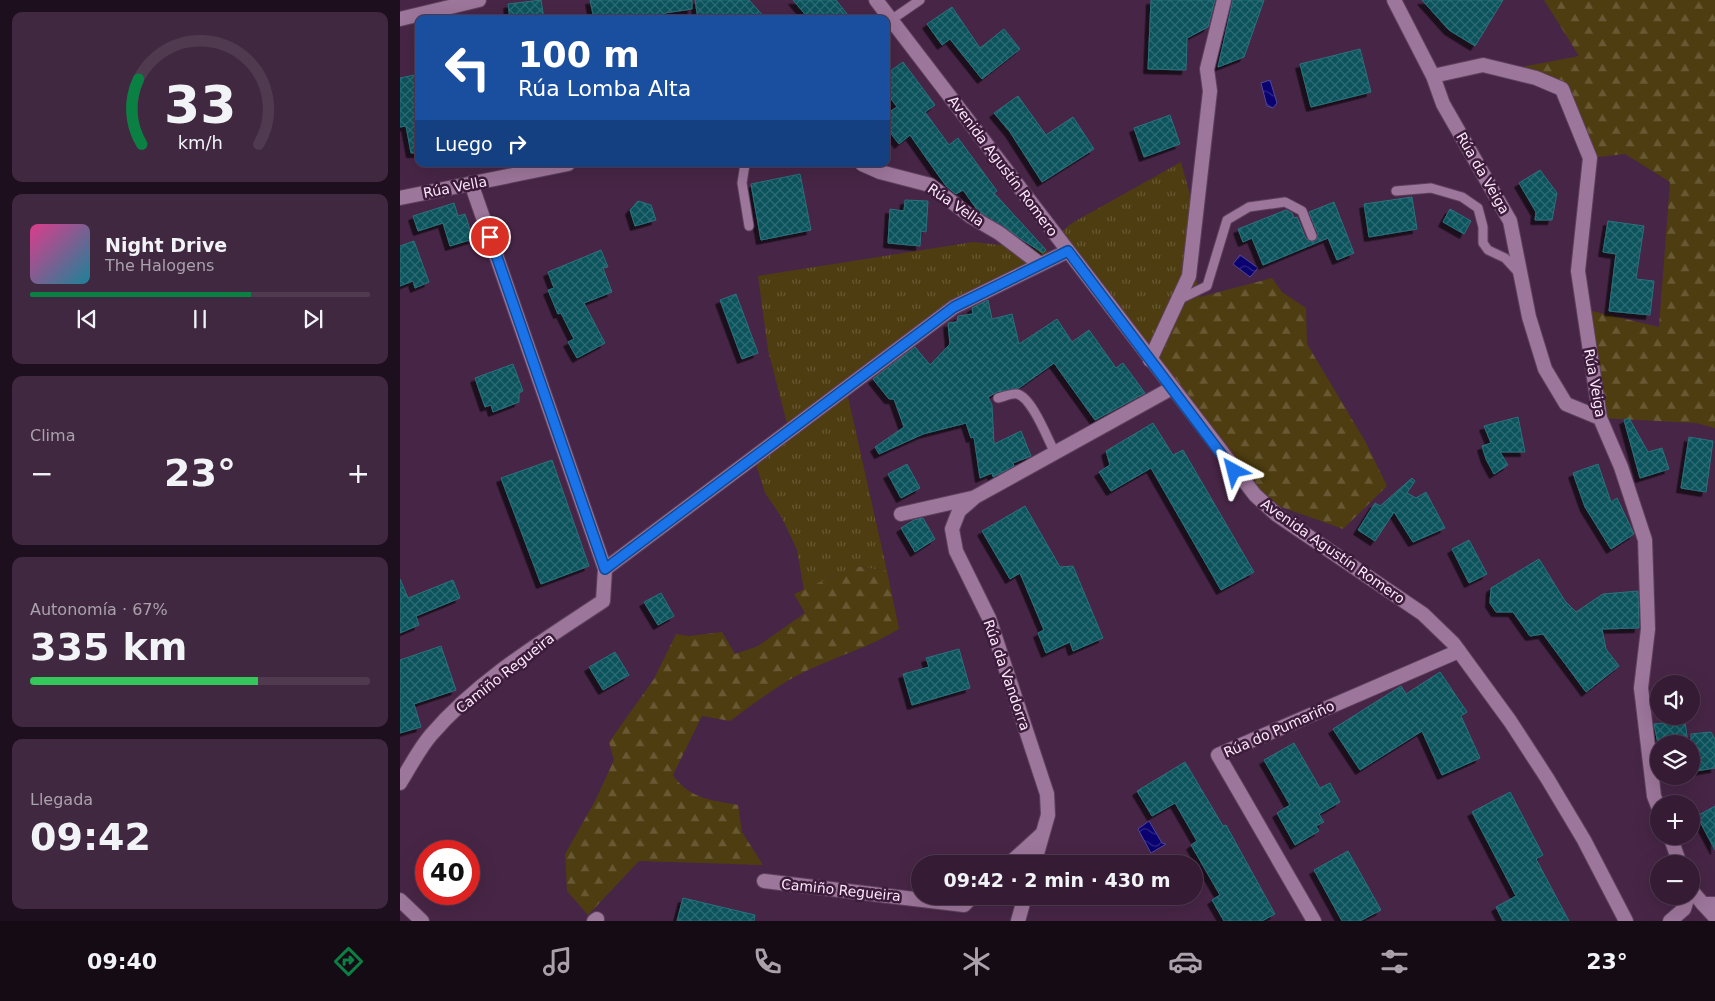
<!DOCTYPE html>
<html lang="es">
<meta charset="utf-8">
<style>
:root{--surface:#351c34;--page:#402940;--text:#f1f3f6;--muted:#aaa1ac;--line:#4f3a4f;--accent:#0b8043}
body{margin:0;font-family:"DejaVu Sans",sans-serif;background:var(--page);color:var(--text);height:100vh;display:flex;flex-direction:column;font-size:19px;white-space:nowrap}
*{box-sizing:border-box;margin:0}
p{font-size:16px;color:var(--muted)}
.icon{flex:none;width:28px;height:28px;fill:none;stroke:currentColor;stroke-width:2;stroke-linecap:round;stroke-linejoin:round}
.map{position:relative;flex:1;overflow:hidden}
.side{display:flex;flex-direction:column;gap:12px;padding:12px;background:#1d0f1d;width:400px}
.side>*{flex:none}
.guide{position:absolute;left:15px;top:15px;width:475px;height:152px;border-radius:10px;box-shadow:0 5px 20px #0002,0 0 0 1px var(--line);background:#1a4fa0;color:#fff;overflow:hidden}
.controls{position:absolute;left:1250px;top:675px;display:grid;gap:10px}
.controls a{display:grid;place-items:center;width:50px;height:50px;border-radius:50%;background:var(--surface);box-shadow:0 5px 20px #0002,0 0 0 1px var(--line);font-size:25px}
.speed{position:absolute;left:15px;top:840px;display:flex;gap:10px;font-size:25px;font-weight:700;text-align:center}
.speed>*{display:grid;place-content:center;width:65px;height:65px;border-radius:50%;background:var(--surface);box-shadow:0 5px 20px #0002,0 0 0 1px var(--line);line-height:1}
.speed .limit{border:8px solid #d22;background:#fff;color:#111}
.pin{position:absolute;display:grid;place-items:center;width:42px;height:42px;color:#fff;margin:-21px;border:2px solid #fff;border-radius:50%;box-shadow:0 1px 5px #0007}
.me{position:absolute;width:55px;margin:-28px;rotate:322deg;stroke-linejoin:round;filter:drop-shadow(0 0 4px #0008)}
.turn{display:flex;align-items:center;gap:18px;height:105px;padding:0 20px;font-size:22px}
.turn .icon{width:65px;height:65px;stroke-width:2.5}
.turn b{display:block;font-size:35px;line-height:42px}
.then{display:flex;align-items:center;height:48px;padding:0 20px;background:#0003;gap:10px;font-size:19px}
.big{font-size:38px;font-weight:600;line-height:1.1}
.side .tile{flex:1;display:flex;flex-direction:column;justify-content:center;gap:8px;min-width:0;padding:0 18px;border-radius:10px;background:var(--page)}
.side .dial{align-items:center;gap:0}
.dial svg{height:130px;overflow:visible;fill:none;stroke:var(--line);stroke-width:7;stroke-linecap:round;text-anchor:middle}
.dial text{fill:var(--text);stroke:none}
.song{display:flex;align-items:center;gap:15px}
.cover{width:60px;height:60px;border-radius:8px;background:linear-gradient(135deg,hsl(330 70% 55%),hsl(190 70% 35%))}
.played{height:5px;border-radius:2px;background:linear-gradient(90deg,var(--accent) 65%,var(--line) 65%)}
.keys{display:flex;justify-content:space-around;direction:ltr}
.heat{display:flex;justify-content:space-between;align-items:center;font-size:28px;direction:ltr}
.charge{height:8px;border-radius:4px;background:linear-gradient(90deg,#34c759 67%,var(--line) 0)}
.trip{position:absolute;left:511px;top:855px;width:292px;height:50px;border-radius:25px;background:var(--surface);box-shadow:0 5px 20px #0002,0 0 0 1px var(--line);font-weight:600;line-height:50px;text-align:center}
.tabs{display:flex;height:80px;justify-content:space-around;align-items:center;background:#150b15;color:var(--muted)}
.tabs .icon{width:35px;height:35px}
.tabs .active{color:var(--accent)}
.tabs b{font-size:22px;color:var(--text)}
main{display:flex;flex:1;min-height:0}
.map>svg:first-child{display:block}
.grass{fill:url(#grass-tufts)}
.forest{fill:url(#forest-firs)}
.water{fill:url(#water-waves);stroke:#53479a}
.building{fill:url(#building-cross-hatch);stroke:#2a717a;filter:url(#shadow)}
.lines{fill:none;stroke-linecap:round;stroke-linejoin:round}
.service-casing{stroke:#5e415e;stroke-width:11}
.minor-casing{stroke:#5e415e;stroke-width:16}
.tertiary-casing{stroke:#5e415e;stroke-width:16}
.service{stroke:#9d769b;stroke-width:9}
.minor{stroke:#9d769b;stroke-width:14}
.tertiary{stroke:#9d769b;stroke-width:14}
.route-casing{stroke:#114b97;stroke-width:12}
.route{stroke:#1a73e8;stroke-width:9}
.labels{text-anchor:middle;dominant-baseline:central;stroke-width:5;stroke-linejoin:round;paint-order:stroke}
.street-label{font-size:14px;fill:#fde8fc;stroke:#3c1b3b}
</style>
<main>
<section class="side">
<div class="tile dial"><svg viewBox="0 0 100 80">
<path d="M14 69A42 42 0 1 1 86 69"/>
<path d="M14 69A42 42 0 0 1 12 29" stroke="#0b8043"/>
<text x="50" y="56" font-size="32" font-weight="700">33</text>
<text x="50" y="72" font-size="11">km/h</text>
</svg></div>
<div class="tile">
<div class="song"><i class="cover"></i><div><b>Night Drive</b><p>The Halogens</p></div></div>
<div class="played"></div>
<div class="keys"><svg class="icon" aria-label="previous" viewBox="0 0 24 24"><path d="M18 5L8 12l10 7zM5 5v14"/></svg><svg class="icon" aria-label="pause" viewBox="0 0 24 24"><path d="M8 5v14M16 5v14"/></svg><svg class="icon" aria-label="next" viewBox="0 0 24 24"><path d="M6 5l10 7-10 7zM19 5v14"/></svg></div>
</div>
<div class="tile"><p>Clima</p>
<div class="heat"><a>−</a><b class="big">23°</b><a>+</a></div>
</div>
<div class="tile"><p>Autonomía · 67%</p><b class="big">335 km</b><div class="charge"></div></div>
<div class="tile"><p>Llegada</p><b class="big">09:42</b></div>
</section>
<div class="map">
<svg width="1315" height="921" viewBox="0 0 1315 921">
<defs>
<pattern id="grass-tufts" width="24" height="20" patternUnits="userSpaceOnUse" patternTransform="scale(1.25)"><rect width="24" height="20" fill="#4e3d10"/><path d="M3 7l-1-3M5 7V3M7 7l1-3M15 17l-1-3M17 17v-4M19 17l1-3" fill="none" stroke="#685934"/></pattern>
<pattern id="forest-firs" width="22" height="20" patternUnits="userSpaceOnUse" patternTransform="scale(1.25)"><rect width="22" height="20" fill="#4e3d10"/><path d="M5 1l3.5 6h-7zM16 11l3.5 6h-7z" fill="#685934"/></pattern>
<pattern id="water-waves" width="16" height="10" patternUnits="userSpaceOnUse" patternTransform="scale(1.25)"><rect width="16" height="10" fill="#0a0270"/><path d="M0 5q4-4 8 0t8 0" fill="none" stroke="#2f2785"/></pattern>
<pattern id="building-cross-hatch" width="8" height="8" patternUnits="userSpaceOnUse" patternTransform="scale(1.25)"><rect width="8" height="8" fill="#09535c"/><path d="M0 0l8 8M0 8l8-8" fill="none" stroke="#2e6c74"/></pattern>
<filter id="shadow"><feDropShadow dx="-4.5" dy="4.5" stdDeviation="0" flood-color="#0009"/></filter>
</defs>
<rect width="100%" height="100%" fill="#472546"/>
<!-- grass -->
<g class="grass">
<path d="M781,162L790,195L789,276L750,360L657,236L672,223Z"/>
<path d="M573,242L636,249L642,245L653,259L554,307L446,388L487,571L455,566L404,590L397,550L382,518L365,493L354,458L389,431L368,350L358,276Z"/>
</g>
<!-- forest -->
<g class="forest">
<path d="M1144,0H1315V428L1296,423L1200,418L1188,310L1259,327L1270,182L1225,154L1190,158L1161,89L1106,70L1179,56Z"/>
<path d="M792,259L800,297L872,278L882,292L906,308L907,344L965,441L987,486L943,529L859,499L750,360Z"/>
<path d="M455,566L487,571L499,629C470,647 438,656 408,670C380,683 355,703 330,721L302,716L273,775C289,799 312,800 338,805L342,832L363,865L239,861L188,915L167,891L165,854L195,801L214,760L209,742L254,679L276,634L289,636L322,632L335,654L358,646L405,613L394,594Z"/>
</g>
<!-- water -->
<g class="water">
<path d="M870,80L877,103L873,108L867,106L861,83Z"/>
<path d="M840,255L858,268L850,277L833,264Z"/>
<path d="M749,821L762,843L766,844L751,853L738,829Z"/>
</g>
<!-- building -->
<g class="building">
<path d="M141,0L144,19H110L108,4Z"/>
<path d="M190,0H292V9L265,13L266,19H194Z"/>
<path d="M295,0H349L366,19H324L323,17L298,19Z"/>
<path d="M393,0H436L451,19H409Z"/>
<path d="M751,0H815L808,27L787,38L786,70L748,69Z"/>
<path d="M833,0H864L844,57L818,67Z"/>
<path d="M1022,0H1103L1075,46L1049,30Z"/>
<path d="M552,7L580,48L604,29L620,49L582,79L550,39L542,45L527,24Z"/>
<path d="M960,49L971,92L911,107L900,64Z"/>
<path d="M503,62L535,105L525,112L549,145L558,138L597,191L594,193L646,250L643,253L578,211L563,190L556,194L546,186L510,135L499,144L486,127V114L497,107L486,92V74Z"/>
<path d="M19,74V153H11L6,126L0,127V78Z"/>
<path d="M618,96L646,135L673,117L694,149L642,182L610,132L594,113Z"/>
<path d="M770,115L780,144L744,157L734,128Z"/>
<path d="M1140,170L1157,193L1152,220H1135L1136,212L1119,183Z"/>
<path d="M400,174L411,230L361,240L351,184Z"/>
<path d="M1012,197L1017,229L969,237L964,204Z"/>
<path d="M505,200L528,201L526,232L521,231L520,246L488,243L490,209L504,211Z"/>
<path d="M238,201L251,205L256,220L235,226L230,210Z"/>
<path d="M934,202L954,253L937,260L928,238L863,265L852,238L843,242L838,229L886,210L892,213L894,218L897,217L906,239L914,242L917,239L918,234L909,212Z"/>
<path d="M54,203L58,216L65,214L73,239L50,246L43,223L18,231L13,216Z"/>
<path d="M1050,209L1071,221L1064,234L1043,222Z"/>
<path d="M1208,221L1244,226L1236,279L1254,281L1250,315L1209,311L1216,254L1203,252Z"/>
<path d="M14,241L29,282L15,288L13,281L0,286V246Z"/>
<path d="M201,250L208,267L203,268L212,292L184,303L205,343L177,358L168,342L174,339L161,313L158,314L148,290L154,288L148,272Z"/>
<path d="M336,294L358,353L342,359L320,300Z"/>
<path d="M588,300L592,319L612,314L619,344L657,319L672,342L689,330L716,368L723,363L745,393L695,420L654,363L619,388L597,392L588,397L592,405L594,444L621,431L631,456L613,463L614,466L593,477L592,473L580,478L574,437L571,438L566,423L523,434L479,454L475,447L504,427L494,399H489L473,379L515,347L530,365L550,344L548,323L557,322L558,316L573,314L572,308Z"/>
<path d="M113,364L123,391L119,393V402L93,412L91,405L85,407L75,378Z"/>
<path d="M1118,417L1125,452H1100L1108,465L1094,474L1086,459L1082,446L1091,443L1084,426Z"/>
<path d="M1229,418L1248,452L1262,448L1269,469L1240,478L1224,420Z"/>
<path d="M753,423L773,455L783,450L854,572L821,590L751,468L711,491L699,472L710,465L706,451Z"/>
<path d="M1289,437L1313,441L1306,492L1281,488Z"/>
<path d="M152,460L189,566L141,584L101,478Z"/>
<path d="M507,464L520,488L501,498L488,474Z"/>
<path d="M1198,464L1211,502L1217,498L1234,534L1211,549L1185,507L1173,473Z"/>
<path d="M1012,478L1015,481L1007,493L1016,498L1026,492L1045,528L1013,542L994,512L975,541L958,530L975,503L980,506Z"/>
<path d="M625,506L660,567L673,566L703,638L673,651L670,642L646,653L638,633L644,630L620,573L610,579L582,531Z"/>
<path d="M523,518L535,539L515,552L501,528L514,520Z"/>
<path d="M1069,540L1087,574L1069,583L1052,549Z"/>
<path d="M1139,559L1165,601L1176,612L1203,594L1238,591L1239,628L1202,629L1206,649L1219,666L1186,692L1143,634L1130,636L1113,612H1096L1090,603L1091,588Z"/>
<path d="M0,579L8,598L53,580L60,598L16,616L19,625L0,633Z"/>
<path d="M261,593L274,616L258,625L244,602Z"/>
<path d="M41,646L56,690L14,704L21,727L0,733V660Z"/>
<path d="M559,649L570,688L512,705L503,674L529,667L526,658Z"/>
<path d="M215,652L229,675L203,690L189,667Z"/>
<path d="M1040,672L1067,712L1061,716L1080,758L1042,775L1022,731L960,770L933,729L1001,686L1006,694Z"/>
<path d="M1285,721L1288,744H1258L1254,724Z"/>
<path d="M1311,732L1315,739V768L1296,771L1293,757H1291V734Z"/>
<path d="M894,743L920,788L930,783L940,802L919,814L924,822L916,826L919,831L895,845L877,813L890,805L864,760Z"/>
<path d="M785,762L823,826L826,825L875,914L862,921H824L812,900L820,895L791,845L797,841L775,803L752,816L737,791Z"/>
<path d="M1110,792L1143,855L1136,859L1169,921H1103L1096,907L1116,896L1072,812Z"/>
<path d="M1315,806V850L1297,816Z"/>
<path d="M948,851L981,910L960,921H942L914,870Z"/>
<path d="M283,898L355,915L354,921H277Z"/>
</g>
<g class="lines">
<!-- service casing -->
<g class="service-casing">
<g id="service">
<path d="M491,20L520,0"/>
<path d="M345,164L342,183L349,226"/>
<path d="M996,191L1031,188L1062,197L1078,208L1083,227V243L1088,250L1105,258L1118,272"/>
<path d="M778,300L807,286L827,220L849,207L885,202L902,211L912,236"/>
<path d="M598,398C603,397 612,393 617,394C632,397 648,440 655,453"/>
</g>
</g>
<!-- minor casing -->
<g class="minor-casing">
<g id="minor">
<path d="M994,0L1033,76L1043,104L1110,221L1129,317L1145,369L1166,404L1200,418"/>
<path d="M0,19L79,0"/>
<path d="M1033,76L1083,65L1136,78L1162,89L1190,158L1178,271L1200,418L1221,467L1245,540L1248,629L1241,688L1254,796L1259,809"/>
<path d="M462,164L480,172L530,185L570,216L599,233L640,264"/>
<path d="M0,198L168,164"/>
<path d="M750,360L789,276L810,91L807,69L824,0"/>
<path d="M501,514L572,498"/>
<path d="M205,569L554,307L668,251"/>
<path d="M0,783C10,767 19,749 31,735C78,680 143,641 203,601L205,569L71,183"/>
<path d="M1270,836L1280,864"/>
<path d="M609,864L642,834"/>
<path d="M634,864L648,815L647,794L589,618L556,551L552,529L559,511L575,497L772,388"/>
<path d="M364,881L564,905L573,896"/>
<path d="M1291,890L1303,904H1315"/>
<path d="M0,900L22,921"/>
<path d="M1303,904L1315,917"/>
<path d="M194,921L197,919"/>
<path d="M618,921L625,896"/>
<path d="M914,921L818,755L1059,651"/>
<path d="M1270,921L1284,909L1288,896"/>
</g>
</g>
<!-- tertiary casing -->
<g class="tertiary-casing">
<path id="tertiary" d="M476,0L855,495L877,515L1023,614L1053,643L1110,721L1147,778L1184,840L1226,921"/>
</g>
<!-- service -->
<use href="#service" class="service"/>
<!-- minor -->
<use href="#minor" class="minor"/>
<!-- tertiary -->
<use href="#tertiary" class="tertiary"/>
</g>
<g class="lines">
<!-- route casing -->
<g class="route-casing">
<path id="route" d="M90,237L205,569L554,307L668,251L834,471"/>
</g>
<!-- route -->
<use href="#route" class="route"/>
</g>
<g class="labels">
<!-- street labels -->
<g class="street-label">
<text transform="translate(603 166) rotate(53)">Avenida Agustín Romero</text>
<text transform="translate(1083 173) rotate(60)">Rúa da Veiga</text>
<text transform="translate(55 187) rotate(-11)">Rúa Vella</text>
<text transform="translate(556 205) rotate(34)">Rúa Vella</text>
<text transform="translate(1195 383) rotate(80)">Rúa Veiga</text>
<text transform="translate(933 551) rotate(35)">Avenida Agustín Romero</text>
<text transform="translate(105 673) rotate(-38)">Camiño Regueira</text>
<text transform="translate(607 675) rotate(71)">Rúa da Vandorra</text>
<text transform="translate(879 729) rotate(-24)">Rúa do Pumariño</text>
<text transform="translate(441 890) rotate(6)">Camiño Regueira</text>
</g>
</g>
</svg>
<div class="controls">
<a><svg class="icon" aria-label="sound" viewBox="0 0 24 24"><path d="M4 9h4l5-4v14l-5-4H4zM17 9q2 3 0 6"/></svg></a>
<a><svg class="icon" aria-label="layers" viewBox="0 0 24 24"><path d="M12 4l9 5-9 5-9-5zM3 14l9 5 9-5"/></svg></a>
<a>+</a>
<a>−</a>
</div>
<div class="speed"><div class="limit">40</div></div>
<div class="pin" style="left:90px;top:237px;background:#d93025"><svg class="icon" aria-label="arrive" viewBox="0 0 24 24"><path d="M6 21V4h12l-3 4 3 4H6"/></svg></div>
<svg class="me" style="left:834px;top:471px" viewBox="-20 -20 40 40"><path d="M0-17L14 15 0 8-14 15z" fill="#1a73e8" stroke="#fff" stroke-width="4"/></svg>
<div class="trip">09:42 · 2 min · 430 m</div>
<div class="guide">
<div class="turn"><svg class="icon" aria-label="left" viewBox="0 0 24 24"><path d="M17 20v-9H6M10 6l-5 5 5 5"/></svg><div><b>100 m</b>Rúa Lomba Alta</div></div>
<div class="then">Luego<svg class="icon" aria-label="right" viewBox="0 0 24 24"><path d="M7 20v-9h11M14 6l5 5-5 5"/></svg></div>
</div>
</div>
</main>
<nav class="tabs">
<b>09:40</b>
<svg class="icon active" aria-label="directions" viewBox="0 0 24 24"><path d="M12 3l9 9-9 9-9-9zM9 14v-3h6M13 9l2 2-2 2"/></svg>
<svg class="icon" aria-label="music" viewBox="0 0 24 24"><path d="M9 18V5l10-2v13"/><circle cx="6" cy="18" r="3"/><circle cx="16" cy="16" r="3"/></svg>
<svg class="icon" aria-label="phone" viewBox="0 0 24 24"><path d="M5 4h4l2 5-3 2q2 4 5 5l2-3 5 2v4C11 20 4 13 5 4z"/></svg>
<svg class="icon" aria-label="climate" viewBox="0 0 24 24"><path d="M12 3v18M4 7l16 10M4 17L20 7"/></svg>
<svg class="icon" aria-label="car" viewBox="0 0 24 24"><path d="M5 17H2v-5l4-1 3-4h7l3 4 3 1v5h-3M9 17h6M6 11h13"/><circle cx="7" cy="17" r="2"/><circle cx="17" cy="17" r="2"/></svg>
<svg class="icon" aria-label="filters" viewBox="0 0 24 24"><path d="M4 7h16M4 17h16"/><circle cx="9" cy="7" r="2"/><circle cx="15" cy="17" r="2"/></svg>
<b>23°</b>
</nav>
